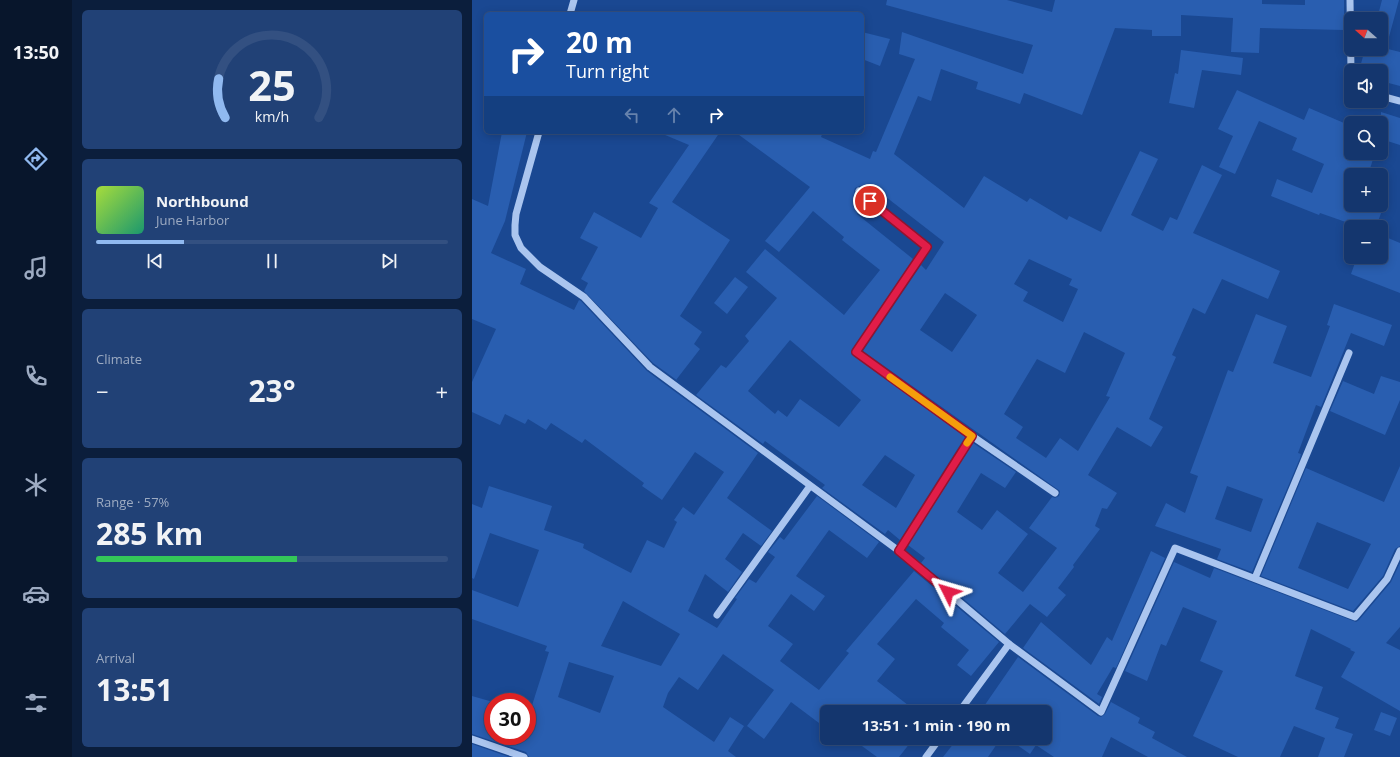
<!DOCTYPE html>
<meta charset="utf-8">
<style>
:root{--surface:#14366e;--page:#214176;--text:#f1f3f6;--muted:#9dabc2;--line:#335081;--accent:#90b9f0}
body{margin:0;font-family:"Open Sans",sans-serif;background:var(--page);color:var(--text);height:100vh;display:flex;flex-direction:column;font-size:15px;white-space:nowrap}
*{box-sizing:border-box;margin:0}
p{font-size:13px;color:var(--muted)}
.icon{flex:none;width:22px;height:22px;fill:none;stroke:currentColor;stroke-width:2;stroke-linecap:round;stroke-linejoin:round}
.map{position:relative;flex:1;overflow:hidden}
.drawer{display:flex;flex-direction:column;gap:10px;padding:10px;background:#0b1e3c;width:400px}
.drawer>*{flex:none}
.guide{position:absolute;left:12px;top:12px;width:380px;height:122px;border-radius:6px;box-shadow:0 2px 10px #0003,0 0 0 1px var(--line);background:#1a4fa0;color:#fff;overflow:hidden}
.needle{width:26px;rotate:291deg}
.fabs{position:absolute;left:872px;top:12px;display:grid;gap:8px}
.fabs a{display:grid;place-items:center;width:44px;height:44px;border-radius:6px;background:var(--surface);box-shadow:0 2px 10px #0003,0 0 0 1px var(--line);font-size:20px}
.speed{position:absolute;left:12px;top:693px;display:flex;gap:8px;font-size:20px;font-weight:700;text-align:center}
.speed>*{display:grid;place-content:center;width:52px;height:52px;border-radius:50%;background:var(--surface);box-shadow:0 2px 10px #0003,0 0 0 1px var(--line);line-height:1}
.speed .limit{border:6px solid #d22;background:#fff;color:#111}
.pin{position:absolute;display:grid;place-items:center;width:34px;height:34px;color:#fff;margin:-17px;border:2px solid #fff;border-radius:50%;box-shadow:0 1px 4px #0007}
.me{position:absolute;width:44px;margin:-22px;rotate:310deg;stroke-linejoin:round;filter:drop-shadow(0 0 3px #0008)}
.turn{display:flex;align-items:center;gap:14px;height:84px;padding:0 16px;font-size:18px}
.turn .icon{width:52px;height:52px;stroke-width:2.5}
.turn b{display:block;font-size:28px;line-height:34px}
.lanes{display:flex;align-items:center;height:38px;padding:0 16px;background:#0003;justify-content:center;gap:20px;direction:ltr}
.lanes .off{opacity:.35}
.big{font-size:30px;font-weight:700;line-height:1.1}
.drawer .tile{flex:1;display:flex;flex-direction:column;justify-content:center;gap:6px;min-width:0;padding:0 14px;border-radius:6px;background:var(--page)}
.drawer .dial{align-items:center;gap:0}
.dial svg{height:104px;overflow:visible;fill:none;stroke:var(--line);stroke-width:7;stroke-linecap:round;text-anchor:middle}
.dial text{fill:var(--text);stroke:none}
.song{display:flex;align-items:center;gap:12px}
.cover{width:48px;height:48px;border-radius:6px;background:linear-gradient(135deg,hsl(80 70% 55%),hsl(160 70% 35%))}
.played{height:4px;border-radius:2px;background:linear-gradient(90deg,var(--accent) 25%,var(--line) 25%)}
.keys{display:flex;justify-content:space-around;direction:ltr}
.heat{display:flex;justify-content:space-between;align-items:center;font-size:22px;direction:ltr}
.charge{height:6px;border-radius:3px;background:linear-gradient(90deg,#34c759 57%,var(--line) 0)}
.trip{position:absolute;left:348px;top:705px;width:232px;height:40px;border-radius:6px;background:var(--surface);box-shadow:0 2px 10px #0003,0 0 0 1px var(--line);font-weight:700;line-height:40px;text-align:center}
main{display:flex;flex:1;min-height:0}
.dock{display:flex;flex-direction:column;width:72px;justify-content:space-around;align-items:center;background:#08162c;color:var(--muted)}
.dock .icon{width:28px;height:28px}
.dock .current{color:var(--accent)}
.dock b{font-size:18px;color:var(--text)}
.map>svg:first-child{display:block}
.building{fill:#295eb0;fill-rule:evenodd}
.lines{fill:none;stroke-linecap:round;stroke-linejoin:round}
.minor{stroke:#aac5ef;stroke-width:7}
.route-casing{stroke:#92132f;stroke-width:10}
.route{stroke:#e11d48;stroke-width:7}
.slow{stroke:#f59e0b;stroke-width:7}
</style>
<main>
<nav class="dock">
<b>13:50</b>
<svg class="icon current" aria-label="directions" viewBox="0 0 24 24"><path d="M12 3l9 9-9 9-9-9zM9 14v-3h6M13 9l2 2-2 2"/></svg>
<svg class="icon" aria-label="music" viewBox="0 0 24 24"><path d="M9 18V5l10-2v13"/><circle cx="6" cy="18" r="3"/><circle cx="16" cy="16" r="3"/></svg>
<svg class="icon" aria-label="phone" viewBox="0 0 24 24"><path d="M5 4h4l2 5-3 2q2 4 5 5l2-3 5 2v4C11 20 4 13 5 4z"/></svg>
<svg class="icon" aria-label="climate" viewBox="0 0 24 24"><path d="M12 3v18M4 7l16 10M4 17L20 7"/></svg>
<svg class="icon" aria-label="car" viewBox="0 0 24 24"><path d="M5 17H2v-5l4-1 3-4h7l3 4 3 1v5h-3M9 17h6M6 11h13"/><circle cx="7" cy="17" r="2"/><circle cx="17" cy="17" r="2"/></svg>
<svg class="icon" aria-label="filters" viewBox="0 0 24 24"><path d="M4 7h16M4 17h16"/><circle cx="9" cy="7" r="2"/><circle cx="15" cy="17" r="2"/></svg>
</nav>
<section class="drawer">
<div class="tile dial"><svg viewBox="0 0 100 80">
<path d="M14 69A42 42 0 1 1 86 69"/>
<path d="M14 69A42 42 0 0 1 9 39" stroke="#90b9f0"/>
<text x="50" y="56" font-size="32" font-weight="700">25</text>
<text x="50" y="72" font-size="11">km/h</text>
</svg></div>
<div class="tile">
<div class="song"><i class="cover"></i><div><b>Northbound</b><p>June Harbor</p></div></div>
<div class="played"></div>
<div class="keys"><svg class="icon" aria-label="previous" viewBox="0 0 24 24"><path d="M18 5L8 12l10 7zM5 5v14"/></svg><svg class="icon" aria-label="pause" viewBox="0 0 24 24"><path d="M8 5v14M16 5v14"/></svg><svg class="icon" aria-label="next" viewBox="0 0 24 24"><path d="M6 5l10 7-10 7zM19 5v14"/></svg></div>
</div>
<div class="tile"><p>Climate</p>
<div class="heat"><a>−</a><b class="big">23°</b><a>+</a></div>
</div>
<div class="tile"><p>Range · 57%</p><b class="big">285 km</b><div class="charge"></div></div>
<div class="tile"><p>Arrival</p><b class="big">13:51</b></div>
</section>
<div class="map">
<svg width="928" height="757" viewBox="0 0 928 757">
<rect width="100%" height="100%" fill="#1a4892"/>
<!-- building -->
<g class="building">
<path d="M415,0H535L580,12L583,0H790V4L833,5V0H872V30L788,28L787,53L759,52L761,18L709,15V36H680V30L643,28L610,115L552,93L548,104L504,89L506,82L469,69L459,101L446,96L422,154L492,208L512,176L555,202L558,198L595,220L597,216L629,232L668,151L686,159L659,215L691,231L698,217L705,220L730,165L750,175L721,233L808,271L796,299L750,279L733,314L721,308L700,355L704,357L677,419L691,427L679,447L645,427L616,475L645,493L635,509L630,508L623,526L628,529L601,565L602,567L586,588L594,595L575,617L558,604L533,634L449,563L453,558L436,545L501,443L544,472L533,488L509,473L485,512L510,530L525,510L556,534L526,573L551,592L585,548L557,528L580,497L583,498L587,496L588,491L391,351L449,265L454,270L472,242L405,190L400,196L388,186L383,188L382,191L384,195L394,203L385,214L441,259L380,349L379,354L493,437L428,540L416,530L413,534L350,488L353,485L293,441L291,444L224,395L249,365L254,368L277,341L273,336L305,298L274,272L293,249L372,315L408,270L370,240L372,237L341,211L307,252L293,241L338,187L263,132H351L349,137L398,159L401,151L404,152L443,59L427,54L430,32L551,74L561,45L414,5ZM557,259L600,279L597,285L606,289L591,322L551,301L556,292L542,284ZM473,293L505,315L480,352L448,330ZM612,332L653,353L634,396L638,397L606,451L588,438L574,458L544,438L551,427L532,414L565,359L593,373ZM318,340L389,400L367,427L328,399L315,417L306,410L303,414L276,391ZM413,455L443,475L424,508L390,485Z"/>
<path d="M910,0H927L914,48L909,47V19H905Z"/>
<path d="M390,32L418,39L408,66L390,59Z"/>
<path d="M893,49H916L928,52V86L909,81V71H887Z"/>
<path d="M709,50L771,58L769,75L730,70L722,108L697,103L703,73L706,74Z"/>
<path d="M765,90L832,120L837,108L879,126V153H903L896,175H879V205H912L904,227H888L848,213L847,215L799,196L805,179L840,193L852,164L820,150L825,138L787,121L763,174L747,167L761,136L746,129Z"/>
<path d="M909,112L928,118V145L909,139Z"/>
<path d="M30,132H55L33,221L19,253L54,269L48,284L102,310L107,300L109,301L175,371L286,453L255,498L300,531L289,546L271,533L253,559L270,572L256,592L233,574L216,611L245,628L265,599L263,598L277,579L284,583L303,557L296,552L308,537L312,540L345,496L407,542L395,558L357,530L324,576L353,596L342,611L319,594L296,626L321,644L308,661L347,690L377,653L374,651L442,571L527,642L499,676L485,665L497,650L469,627L472,623L444,599L405,644L423,659L405,681L445,712H355V729L319,702L292,739L275,726L302,690L251,654L226,690L207,677L196,693L191,707L242,742L258,717L272,726L256,751L264,757H57L54,752L0,734V696L21,702V736H55V721L77,652L73,651L75,646L0,619V590L46,607L67,550L18,533L2,579L0,578V504L10,508L17,486L80,506L72,530L112,544L111,548L159,573L175,540L192,548L205,522L202,520L211,507L222,515L252,472L223,452L190,500L170,486L172,483L113,439L110,443L79,423L74,430L56,419L53,424L33,414L28,425L0,412V382L24,329L0,319V199L16,206ZM151,601L208,634L189,666L129,646ZM97,662L142,676L128,713L86,697Z"/>
<path d="M186,132H248L200,202L258,240L208,316L230,332L222,344L228,349L204,380L206,381L181,363L112,291L116,283L109,279L126,247L108,238L122,212L169,238L186,208L177,203L217,145Z"/>
<path d="M909,235L928,243V293L879,274L885,257H909Z"/>
<path d="M263,277L276,287L255,314L242,303Z"/>
<path d="M862,304L920,325L912,346L879,333L849,407L844,405L826,453L829,454L828,458L780,572L745,559L749,549L683,526L694,503L713,513L726,476L718,473L756,370L761,372L784,314L815,326L801,363L839,377L858,326L855,325ZM755,486L791,499L779,532L743,519Z"/>
<path d="M909,376L928,382V400L913,435L858,411L871,381L902,394Z"/>
<path d="M928,466V546L923,549L911,576L881,611L789,576L834,468L912,502ZM845,522L899,544L876,589L826,568Z"/>
<path d="M679,551L693,558L644,668L641,667L625,694L630,697L627,704L551,648L569,622L619,665L635,637L640,641Z"/>
<path d="M702,562L738,578L742,568L884,622L887,620L919,582L928,563V627L914,643L928,650V711L869,677L883,652L878,650L879,649L839,629L823,676L851,687L843,709L867,718L863,728L881,734L872,757H846L853,738L822,726L808,757H766L721,736L751,671L728,661L745,621L711,607L694,646L689,644L675,681L653,671Z"/>
<path d="M546,657L626,716L629,717L633,714L639,702L668,718L666,723L683,732L680,738L715,757H676L639,737L630,757H582L564,745L558,754L535,738H573V712H508Z"/>
<path d="M909,712L925,718L918,736L902,730Z"/>
<path d="M379,738H442L427,757H405Z"/>
<path d="M486,738H529L516,757H471Z"/>
<path d="M0,744L37,757H0Z"/>
</g>
<g class="lines">
<!-- minor -->
<g class="minor">
<path d="M878,0L879,71"/>
<path d="M98,14L102,0"/>
<path d="M879,71V81"/>
<path d="M909,96L928,101"/>
<path d="M67,132L44,214L43,225V235L49,248L68,267L112,297L178,367L427,551"/>
<path d="M387,191L455,247L384,352L500,436"/>
<path d="M783,578L877,353"/>
<path d="M245,615L338,486"/>
<path d="M537,644L427,551L500,436L583,493"/>
<path d="M487,712L537,644L629,712L703,548L883,617L915,579L928,551"/>
<path d="M0,739L52,757"/>
<path d="M454,757L468,738"/>
</g>
</g>
<g class="lines">
<!-- route casing -->
<g class="route-casing">
<path id="route" d="M398,201L455,247L384,352L500,436L427,551L476,592"/>
</g>
<!-- route -->
<use href="#route" class="route"/>
<!-- slow -->
<path class="slow" d="M418,377L500,436L495,443"/>
</g>
</svg>
<div class="fabs">
<a><svg class="needle" viewBox="-14 -14 28 28"><path d="M0-13l5 13h-10z" fill="#e53935"/><path d="M0 13l5-13h-10z" fill="#9dabc2"/></svg></a>
<a><svg class="icon" aria-label="sound" viewBox="0 0 24 24"><path d="M4 9h4l5-4v14l-5-4H4zM17 9q2 3 0 6"/></svg></a>
<a><svg class="icon" aria-label="search" viewBox="0 0 24 24"><circle cx="10" cy="10" r="6"/><path d="M15 15l6 6"/></svg></a>
<a>+</a>
<a>−</a>
</div>
<div class="speed"><div class="limit">30</div></div>
<div class="pin" style="left:398px;top:201px;background:#d93025"><svg class="icon" aria-label="arrive" viewBox="0 0 24 24"><path d="M6 21V4h12l-3 4 3 4H6"/></svg></div>
<svg class="me" style="left:476px;top:592px" viewBox="-20 -20 40 40"><path d="M0-17L14 15 0 8-14 15z" fill="#e11d48" stroke="#fff" stroke-width="4"/></svg>
<div class="trip">13:51 · 1 min · 190 m</div>
<div class="guide">
<div class="turn"><svg class="icon" aria-label="right" viewBox="0 0 24 24"><path d="M7 20v-9h11M14 6l5 5-5 5"/></svg><div><b>20 m</b>Turn right</div></div>
<div class="lanes"><svg class="icon off" aria-label="left" viewBox="0 0 24 24"><path d="M17 20v-9H6M10 6l-5 5 5 5"/></svg><svg class="icon off" aria-label="ahead" viewBox="0 0 24 24"><path d="M12 20V5M6 11l6-6 6 6"/></svg><svg class="icon" aria-label="right" viewBox="0 0 24 24"><path d="M7 20v-9h11M14 6l5 5-5 5"/></svg></div>
</div>
</div>
</main>
